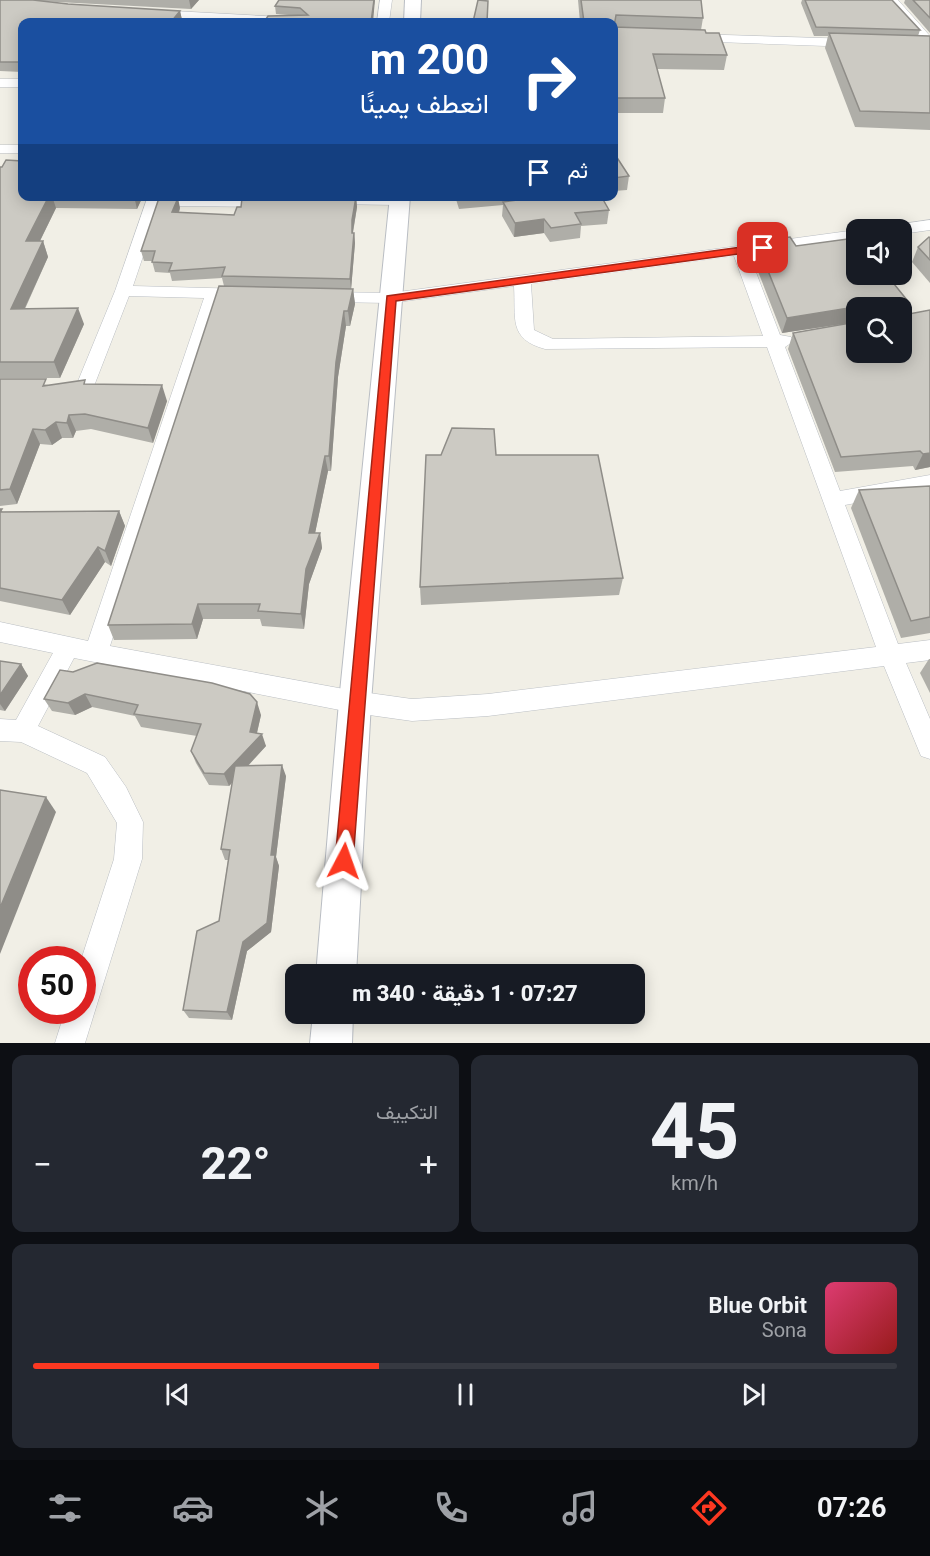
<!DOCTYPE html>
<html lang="ar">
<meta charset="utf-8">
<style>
:root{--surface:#171b24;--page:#242831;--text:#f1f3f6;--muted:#9ea1a6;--line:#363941;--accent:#fc3821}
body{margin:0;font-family:Roboto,Vazirmatn,sans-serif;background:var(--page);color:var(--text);direction:rtl;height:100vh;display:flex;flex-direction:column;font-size:22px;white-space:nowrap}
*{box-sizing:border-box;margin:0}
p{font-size:20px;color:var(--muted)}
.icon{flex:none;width:33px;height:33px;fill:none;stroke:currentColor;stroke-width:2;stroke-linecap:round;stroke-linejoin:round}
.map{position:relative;height:1043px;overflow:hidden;direction:ltr}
.drawer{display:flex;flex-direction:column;gap:12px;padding:12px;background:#0d0f14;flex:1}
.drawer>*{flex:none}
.top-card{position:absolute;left:18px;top:18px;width:600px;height:183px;border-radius:12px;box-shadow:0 3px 15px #0003;direction:rtl;background:#1a4fa0;color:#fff;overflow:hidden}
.buttons{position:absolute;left:846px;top:219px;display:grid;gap:12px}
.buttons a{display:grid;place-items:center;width:66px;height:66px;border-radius:12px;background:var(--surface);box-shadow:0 3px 15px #0003;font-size:30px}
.speed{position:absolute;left:18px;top:946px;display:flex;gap:12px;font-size:30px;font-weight:700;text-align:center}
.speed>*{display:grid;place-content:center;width:78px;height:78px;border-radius:50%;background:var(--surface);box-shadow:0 3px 15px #0003;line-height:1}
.speed .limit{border:9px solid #d22;background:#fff;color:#111}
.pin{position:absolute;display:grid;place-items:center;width:51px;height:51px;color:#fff;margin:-26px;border-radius:12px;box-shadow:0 3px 9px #0006}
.me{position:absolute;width:66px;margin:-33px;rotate:4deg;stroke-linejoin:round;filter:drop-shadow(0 0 4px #0008)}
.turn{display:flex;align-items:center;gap:21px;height:126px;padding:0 30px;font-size:27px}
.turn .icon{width:78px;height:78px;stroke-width:2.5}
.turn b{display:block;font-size:42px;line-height:51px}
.then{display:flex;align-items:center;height:57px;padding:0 30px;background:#0003;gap:12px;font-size:22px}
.big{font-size:45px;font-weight:800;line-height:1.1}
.drawer .widget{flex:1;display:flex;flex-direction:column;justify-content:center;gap:9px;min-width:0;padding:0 21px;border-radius:12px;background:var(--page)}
.drawer .dial{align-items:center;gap:0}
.dial b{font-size:78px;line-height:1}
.song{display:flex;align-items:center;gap:18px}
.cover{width:72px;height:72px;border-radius:9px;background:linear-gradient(135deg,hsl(340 70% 55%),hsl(0 70% 35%))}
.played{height:6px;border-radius:3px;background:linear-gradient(90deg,var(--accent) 40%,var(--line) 40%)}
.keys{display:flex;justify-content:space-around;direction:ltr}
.heat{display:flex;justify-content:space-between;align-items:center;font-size:33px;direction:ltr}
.drawer .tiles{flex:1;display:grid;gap:12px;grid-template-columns:1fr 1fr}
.widget:last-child{grid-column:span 2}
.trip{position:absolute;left:285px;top:964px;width:360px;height:60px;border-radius:12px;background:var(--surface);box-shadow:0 3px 15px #0003;font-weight:800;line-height:60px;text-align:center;direction:rtl}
.tab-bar{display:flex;height:96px;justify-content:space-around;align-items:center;background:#090b0e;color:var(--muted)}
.tab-bar .icon{width:42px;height:42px}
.tab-bar .active{color:var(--accent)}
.tab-bar b{font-size:27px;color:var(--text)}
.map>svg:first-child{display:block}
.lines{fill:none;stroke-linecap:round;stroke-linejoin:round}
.minor-casing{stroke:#babec3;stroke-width:1}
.secondary-casing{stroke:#b9bdc3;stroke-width:2}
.minor{fill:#fff;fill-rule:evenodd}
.secondary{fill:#fff;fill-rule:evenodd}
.wall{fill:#afaea8;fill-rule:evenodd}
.shaded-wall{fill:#8f8d88}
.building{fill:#cccac3;stroke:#8f8d88;stroke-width:1.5}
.route{fill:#fc3821;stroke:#a42415;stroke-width:1.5}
</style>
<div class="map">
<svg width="930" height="1043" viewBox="0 0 930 1043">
<rect width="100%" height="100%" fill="#f1efe6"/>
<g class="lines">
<!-- minor casing -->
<g class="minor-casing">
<g id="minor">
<path d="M380,0H392L389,22H377Z"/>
<path d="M886,0H898L930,36V47L926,46Z"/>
<path d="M155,10L301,18L307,22H245L151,16V12Z"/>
<path d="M694,34L854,39L860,43L854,47L690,41L688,38Z"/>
<rect x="0" y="79" width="22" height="8"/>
<rect x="0" y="145" width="22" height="8"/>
<path d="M148,196L271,197L279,202L271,207L160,206L133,286L245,289L253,294L245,299H221L110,646L355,691L412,699L488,694L876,647L767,347L545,349C508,339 516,318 514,286L391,303L327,302L319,297L327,292L391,293L856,230V240L749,254L780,335L791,337L794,341L785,347L840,491L930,475V489L845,505L898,644L930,640V660L906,663L930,719V759L921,756L884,666L488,716L412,721L355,713L74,658L38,726L105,757L126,787L143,822L142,859L85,1043H55L65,1011H82L81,960L114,859L117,823L87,773L21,742L0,741V719L16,720L53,653L0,642V622L88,641L204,298L129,296L94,386L92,390H78L76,386L115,291ZM734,256L763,336L553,339L534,330L531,284Z"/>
<path d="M329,196H404L408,200L400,205L324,204L321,201Z"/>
<path d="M930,220V230L902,234V230H886L894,225Z"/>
</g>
</g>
<!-- secondary casing -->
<g class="secondary-casing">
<g id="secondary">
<path d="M405,0H421L420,22H404Z"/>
<path d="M390,196H410L371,702L356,975H316L339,702Z"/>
<path d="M313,1014H353L352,1043H310Z"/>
</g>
</g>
<!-- minor -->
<use href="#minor" class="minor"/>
<!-- secondary -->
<use href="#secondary" class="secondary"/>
</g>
<!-- wall -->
<g class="wall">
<path d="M0,0H199L191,9L38,1L68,4L180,11L182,20L22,22V72L0,71Z"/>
<path d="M279,0L373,22L276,14L275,6Z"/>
<path d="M578,0H701L703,18L701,30L706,33L727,55L724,70L657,69L665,98L663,113H614V22H580Z"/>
<path d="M802,0H892L920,30L918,36H930V130L855,127L825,48L828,36H814L801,3Z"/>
<path d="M905,0H930V33L904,3Z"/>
<path d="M614,153L629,176L627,190L614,191Z"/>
<path d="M0,167L22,196H143L137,209L56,208L40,241H43L48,257L25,309L84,324L60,378H0Z"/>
<path d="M455,196H514V201L609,210L607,224L581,226L580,238L550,242L544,233L514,237L502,216L503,205L459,209Z"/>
<path d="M356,197L357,207L353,233H354L355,243L351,289H353L355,304L350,326H346L338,377L331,471H328L315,533H320L322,548L309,584L304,629L262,626L260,619H203L197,639L114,640L108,625L224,286L222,278L172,281L170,273L155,272L152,261H144L141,251L180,208L179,213L234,215Z"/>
<path d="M790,237L796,246L855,238L856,239V274H886L907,300L906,312L909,314L930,310V467L915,470L913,466L835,472L788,349L793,333L856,322L782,333L752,256L756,241ZM856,308H902V352H856Z"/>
<path d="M930,238V283L912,262L918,247Z"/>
<path d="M0,379L49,385L87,384L167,401L153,443L91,429L76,431L73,438H62L52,445L40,444L17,504L0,506Z"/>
<path d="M496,455L623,578L619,595L421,605L420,587Z"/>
<path d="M930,486V633L901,638L851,508L859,490Z"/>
<path d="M0,509L3,512L119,511L125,526L111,566L105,562L70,615L0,601Z"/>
<path d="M929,659H930V693L920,673Z"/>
<path d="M0,661L21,664L28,676L5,711L0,710Z"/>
<path d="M60,670L261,715L257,733L266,746L248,766L286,776L276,857L279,866L271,932L247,951L232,1020L189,1018L183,1010L219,921L228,860H225L221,849L232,783L229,786L209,785L196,763L191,751L197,736L141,727L135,716L92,707L75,715L52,711L44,699Z"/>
</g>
<!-- shaded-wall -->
<g class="shaded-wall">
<path d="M189,0H199L191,9Z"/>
<path d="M374,0H375L373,22H371Z"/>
<path d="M180,11L182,20L180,22H171Z"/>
<path d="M22,53V68L20,62Z"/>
<path d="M49,196H52L56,208L32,257L26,241Z"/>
<path d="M134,196H143L137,209Z"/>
<path d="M356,197L357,207L353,231V243L352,233V220Z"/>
<path d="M178,198L180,208L175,223L172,212Z"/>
<path d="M544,219V233L514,237L515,223Z"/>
<path d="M354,233L355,243L351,290L350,279Z"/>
<path d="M43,241L48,257L17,325L11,309Z"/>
<path d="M353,289L355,304L350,326L348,311Z"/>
<path d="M861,306V308H856V322L782,333L787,318Z"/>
<path d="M78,308L84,324L60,378L54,362Z"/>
<path d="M344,311L346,326L338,377L331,471L329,456L336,362Z"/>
<path d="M162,385L167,401L153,443L148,428Z"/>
<path d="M69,415L76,431L73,438L67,423Z"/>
<path d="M56,422L62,438L52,445L45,430Z"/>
<path d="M33,429L40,444L17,504L10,489Z"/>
<path d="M930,453V467L915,470L923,454Z"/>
<path d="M325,456L328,471L312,548L309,533Z"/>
<path d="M119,511L125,526L111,566L105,551Z"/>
<path d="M320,533L322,548L309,584L304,629L301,614L306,569Z"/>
<path d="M98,547L105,562L70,615L62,600Z"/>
<path d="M198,604L203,619L197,639L192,624Z"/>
<path d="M21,664L28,676L5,711L0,704V695Z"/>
<path d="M85,694L92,707L75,715L68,703Z"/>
<path d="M257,702L261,715L255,741L262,734L266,746L229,786L224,774L250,732Z"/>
<path d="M282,765L286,776L276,857L279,866L271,932L247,951L232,1020L227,1012L243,942L271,855Z"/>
<path d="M46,797L56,812L0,954V908Z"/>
</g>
<!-- building -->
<g class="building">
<path d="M0,0H33L68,4L180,11L171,22H22V53L20,62H0Z"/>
<path d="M279,0H374L371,22H264L268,16L308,15L300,8L275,6Z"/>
<path d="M478,0L488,1L487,22H473Z"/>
<path d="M581,0H701L703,18L616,15L614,27L705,30L706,33H719L727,55L653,54L665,98H614V22H584Z"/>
<path d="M805,0H892L920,30L816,27Z"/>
<path d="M913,0H930V18Z"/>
<path d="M236,21L250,22H229Z"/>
<path d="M829,33L930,36V113L860,111Z"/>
<path d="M614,153L629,176L614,178Z"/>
<path d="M6,160L22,161V196H49L26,241H43L11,309L78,308L54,362H0V167H2Z"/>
<path d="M547,196H601L609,210L575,213L581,224L551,228L544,219L515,223L503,202Z"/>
<path d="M356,197L352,220V233H354L350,279L222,276L225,267L169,271L172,263L152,262L155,251H141L159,198H178L172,212L234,215L237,207H241L242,198Z"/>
<path d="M790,237L796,246L855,238L856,239V274H886L907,300L906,312L909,314L930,310V453L923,454L920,451L841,457L793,333L856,322V352H902V308H863L861,306L787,318L756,241Z"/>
<path d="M929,237L930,238V260L918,247Z"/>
<path d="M219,286L353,289L348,311H344L336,362L329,456H325L309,533H320L306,569L301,614L258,611L260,604H198L192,624L108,625Z"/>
<path d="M0,379H46L43,386L85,380L84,384L162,385L148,428L85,414L69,415L67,423L56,422L45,430L33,429L10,489L0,490Z"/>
<path d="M452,428L494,429L496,455H598L623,578L420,587L426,455H441Z"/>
<path d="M930,486V617L911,621L859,490Z"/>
<path d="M0,509H2L0,512L119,511L105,551L98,547L62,600L0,588Z"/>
<path d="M0,661L21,664L0,695Z"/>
<path d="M97,663L212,683L250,694L257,702L250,732L262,734L224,774L204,773L191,751L201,724L134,714L138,705L85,694L68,703L44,699L60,670L73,672Z"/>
<path d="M282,765L271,855H275L267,923L243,942L227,1012L183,1010L197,931L219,921L230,850L221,849L235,766Z"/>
<path d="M0,790L46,797L0,908Z"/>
</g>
<!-- route -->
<path class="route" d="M763,244L767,245V250L396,301L353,861L350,867L344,870L338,867L335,861L387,296Z"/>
</svg>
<div class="buttons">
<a><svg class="icon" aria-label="sound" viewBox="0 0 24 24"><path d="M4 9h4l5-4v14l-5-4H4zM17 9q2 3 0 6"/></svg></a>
<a><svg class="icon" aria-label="search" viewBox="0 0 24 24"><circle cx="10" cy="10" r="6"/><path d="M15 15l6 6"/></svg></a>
</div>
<div class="speed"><div class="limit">50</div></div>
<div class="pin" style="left:763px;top:248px;background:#d93025"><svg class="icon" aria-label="arrive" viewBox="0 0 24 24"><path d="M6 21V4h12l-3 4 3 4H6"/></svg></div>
<svg class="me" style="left:344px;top:861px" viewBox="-20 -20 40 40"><path d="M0-17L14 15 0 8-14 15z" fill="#fc3821" stroke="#fff" stroke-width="4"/></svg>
<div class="trip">07:27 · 1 دقيقة · 340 m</div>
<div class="top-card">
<div class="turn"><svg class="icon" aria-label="right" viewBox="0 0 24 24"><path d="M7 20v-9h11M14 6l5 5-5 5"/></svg><div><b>200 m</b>انعطف يمينًا</div></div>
<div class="then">ثم<svg class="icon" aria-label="arrive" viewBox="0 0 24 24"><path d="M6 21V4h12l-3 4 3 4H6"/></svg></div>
</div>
</div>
<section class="drawer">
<div class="tiles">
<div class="widget dial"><b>45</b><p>km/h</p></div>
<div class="widget"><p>التكييف</p>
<div class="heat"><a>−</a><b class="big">22°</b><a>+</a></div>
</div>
<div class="widget">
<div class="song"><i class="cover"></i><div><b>Blue Orbit</b><p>Sona</p></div></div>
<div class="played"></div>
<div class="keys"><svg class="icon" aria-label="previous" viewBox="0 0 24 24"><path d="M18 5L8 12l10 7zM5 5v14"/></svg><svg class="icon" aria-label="pause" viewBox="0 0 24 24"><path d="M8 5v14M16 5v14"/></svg><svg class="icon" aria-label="next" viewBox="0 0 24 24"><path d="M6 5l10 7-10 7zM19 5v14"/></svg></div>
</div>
</div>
</section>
<nav class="tab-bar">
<b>07:26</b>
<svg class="icon active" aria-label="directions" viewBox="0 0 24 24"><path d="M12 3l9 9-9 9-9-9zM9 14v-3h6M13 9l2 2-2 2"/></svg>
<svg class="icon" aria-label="music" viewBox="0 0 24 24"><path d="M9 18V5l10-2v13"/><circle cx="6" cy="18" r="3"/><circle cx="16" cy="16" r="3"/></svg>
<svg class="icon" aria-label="phone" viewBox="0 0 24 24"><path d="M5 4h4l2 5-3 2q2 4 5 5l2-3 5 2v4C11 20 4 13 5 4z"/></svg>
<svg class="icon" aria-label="climate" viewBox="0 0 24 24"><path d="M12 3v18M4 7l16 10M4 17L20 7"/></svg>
<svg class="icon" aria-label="car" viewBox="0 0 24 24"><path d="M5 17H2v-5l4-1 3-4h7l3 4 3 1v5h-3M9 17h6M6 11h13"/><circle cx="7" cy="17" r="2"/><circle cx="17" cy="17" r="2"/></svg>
<svg class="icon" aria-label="filters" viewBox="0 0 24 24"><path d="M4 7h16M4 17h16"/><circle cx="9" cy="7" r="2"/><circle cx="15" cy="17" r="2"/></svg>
</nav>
